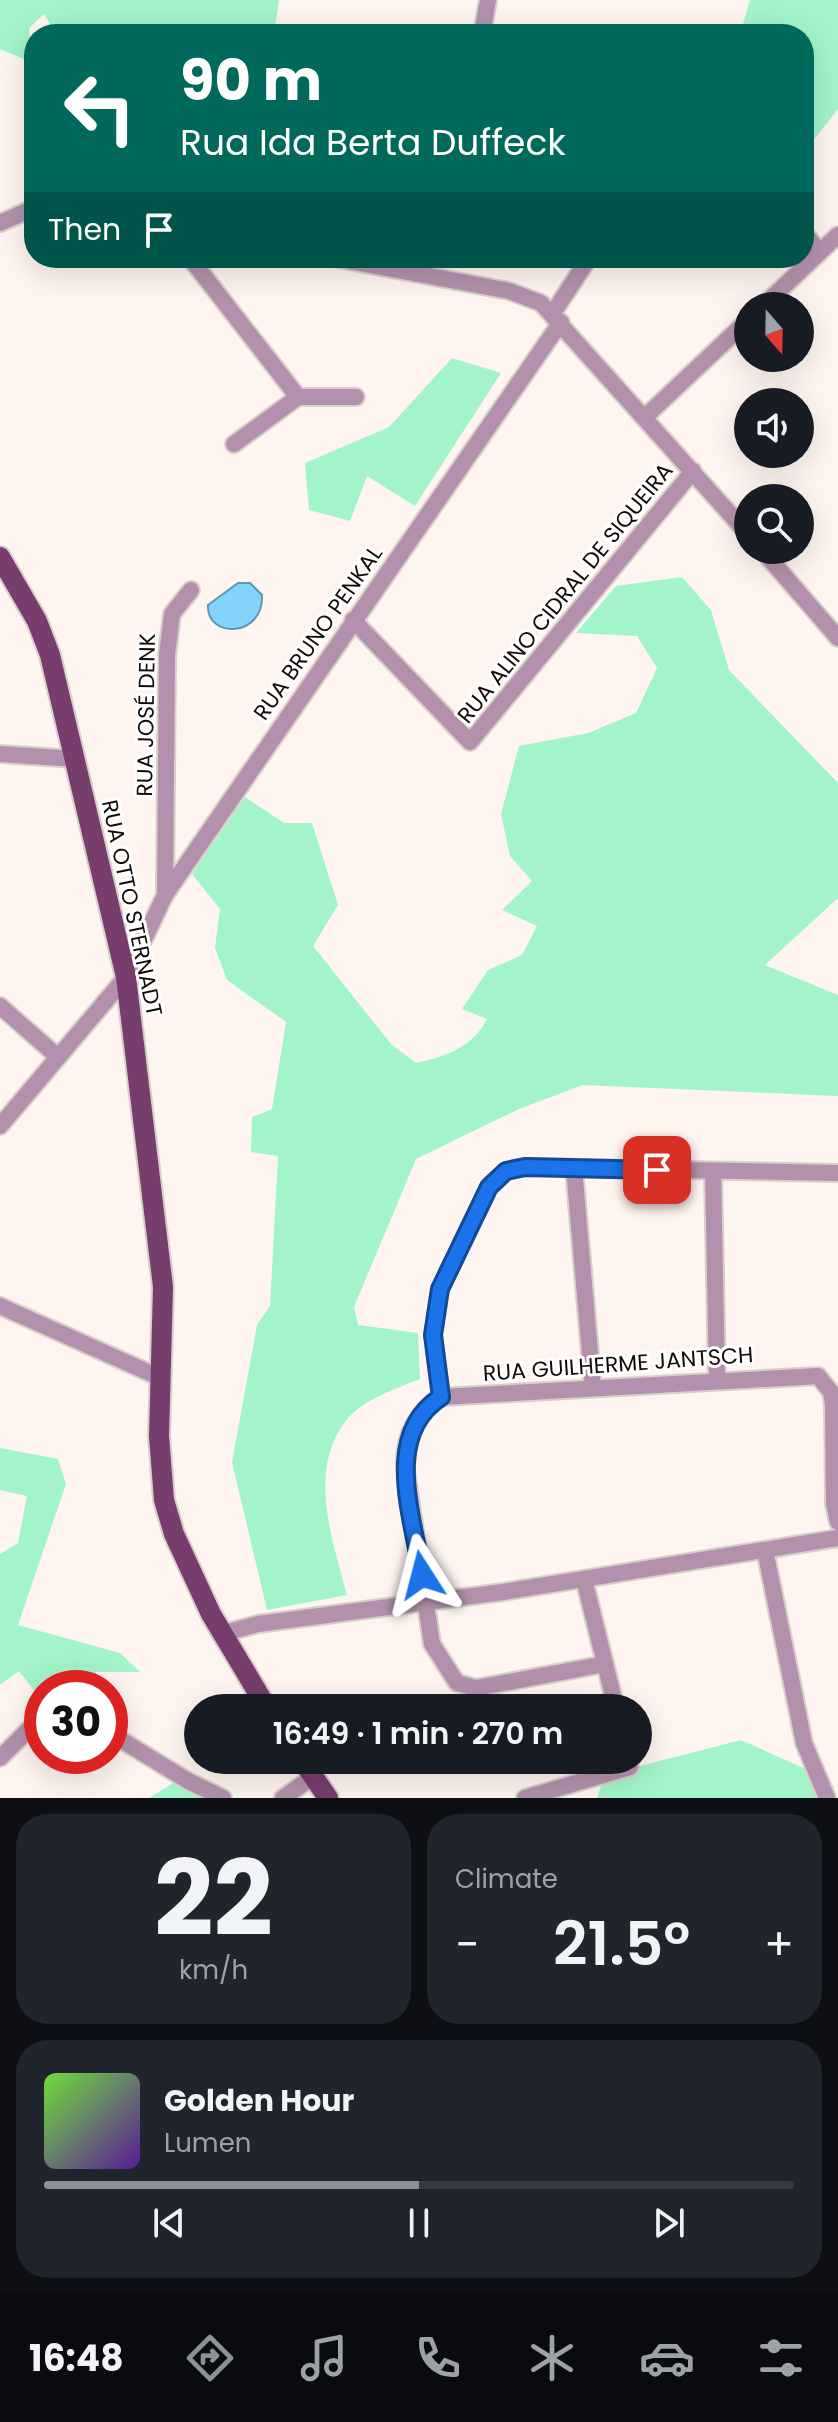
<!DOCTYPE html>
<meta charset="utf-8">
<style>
:root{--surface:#171b24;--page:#20242c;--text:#f1f3f6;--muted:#9ea1a6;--line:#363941;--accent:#8c9099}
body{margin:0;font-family:Poppins,sans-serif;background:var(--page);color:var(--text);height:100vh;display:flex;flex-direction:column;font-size:30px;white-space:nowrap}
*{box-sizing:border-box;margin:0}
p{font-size:26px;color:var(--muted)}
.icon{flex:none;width:44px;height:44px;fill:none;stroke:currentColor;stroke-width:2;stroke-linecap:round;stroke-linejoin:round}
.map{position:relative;height:1798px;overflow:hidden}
.sheet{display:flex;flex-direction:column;gap:16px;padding:16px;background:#0d0f14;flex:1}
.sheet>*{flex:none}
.banner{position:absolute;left:24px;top:24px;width:790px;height:244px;border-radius:32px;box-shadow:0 8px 32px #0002;background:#00695c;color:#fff;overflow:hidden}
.needle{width:52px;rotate:160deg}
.fabs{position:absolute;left:734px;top:292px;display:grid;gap:16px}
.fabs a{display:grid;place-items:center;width:80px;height:80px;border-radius:50%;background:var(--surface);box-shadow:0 8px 32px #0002;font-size:40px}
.speed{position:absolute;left:24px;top:1670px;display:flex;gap:16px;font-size:40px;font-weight:700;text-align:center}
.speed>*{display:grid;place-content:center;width:104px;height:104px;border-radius:50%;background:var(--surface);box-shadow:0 8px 32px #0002;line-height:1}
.speed .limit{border:12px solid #d22;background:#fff;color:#111}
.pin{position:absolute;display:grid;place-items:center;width:68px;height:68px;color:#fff;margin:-34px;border-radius:16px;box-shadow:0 4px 12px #0006}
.me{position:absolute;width:88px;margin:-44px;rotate:351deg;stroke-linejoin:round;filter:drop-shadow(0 0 6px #0008)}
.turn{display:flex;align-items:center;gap:28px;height:168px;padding:0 24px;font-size:36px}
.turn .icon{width:104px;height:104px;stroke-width:2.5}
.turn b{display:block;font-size:56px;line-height:68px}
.then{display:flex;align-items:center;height:76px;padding:0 24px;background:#0003;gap:16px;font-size:30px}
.big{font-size:60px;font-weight:600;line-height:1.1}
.sheet .card{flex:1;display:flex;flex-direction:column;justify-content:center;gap:12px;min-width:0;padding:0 28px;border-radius:32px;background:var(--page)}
.sheet .dial{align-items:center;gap:0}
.dial b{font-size:104px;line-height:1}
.song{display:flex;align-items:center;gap:24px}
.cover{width:96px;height:96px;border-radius:12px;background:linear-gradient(135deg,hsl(100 70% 55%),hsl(270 70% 35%))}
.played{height:8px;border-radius:4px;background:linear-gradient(90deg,var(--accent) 50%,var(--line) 50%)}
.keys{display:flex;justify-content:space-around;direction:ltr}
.heat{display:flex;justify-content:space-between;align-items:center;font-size:44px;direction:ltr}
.sheet .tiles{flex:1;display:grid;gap:16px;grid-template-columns:1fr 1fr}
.card:last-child{grid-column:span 2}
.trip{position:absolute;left:184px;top:1694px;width:468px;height:80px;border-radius:40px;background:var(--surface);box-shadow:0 8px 32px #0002;font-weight:600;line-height:80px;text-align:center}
.tabs{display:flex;height:128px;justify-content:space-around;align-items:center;background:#090b0e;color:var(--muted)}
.tabs .icon{width:56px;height:56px}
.tabs .current{color:var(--accent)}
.tabs b{font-size:36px;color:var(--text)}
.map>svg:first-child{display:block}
.green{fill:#a3f4c9}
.water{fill:#83d3fd;stroke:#6197b3;stroke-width:2}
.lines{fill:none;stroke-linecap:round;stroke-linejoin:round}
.minor-casing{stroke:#d8cfcb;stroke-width:20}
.major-casing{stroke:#d8cfcb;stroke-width:24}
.minor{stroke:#b391ac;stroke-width:16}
.major{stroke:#773d6d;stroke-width:20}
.route-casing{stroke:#114b97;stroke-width:20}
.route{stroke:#1a73e8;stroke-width:14}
.labels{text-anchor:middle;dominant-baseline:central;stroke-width:6;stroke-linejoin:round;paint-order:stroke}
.street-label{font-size:22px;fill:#110a07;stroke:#fff}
</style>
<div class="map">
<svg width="838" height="1798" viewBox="0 0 838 1798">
<rect width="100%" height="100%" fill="#fef5f0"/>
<!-- green -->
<g class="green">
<path d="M0,0H279L274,34H56L44,14L29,28L31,62L0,49Z"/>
<path d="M750,0H838V109L804,152V34H740Z"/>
<path d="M452,358L501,373L415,506L367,476L350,521L309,510L305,463L389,427Z"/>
<path d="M682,577L711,610L729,670L838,783V898L765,965L838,995V1096L583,1085L519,1109L416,1159L354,1307L358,1325L418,1333L420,1379C396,1389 362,1399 345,1422C307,1472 333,1541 347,1595L267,1610L232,1462L257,1325L270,1306L278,1156L251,1152L252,1117L272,1109L286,1022L227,980L215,948L220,909L192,874L245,797L284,823H312L338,905L313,946L391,1044L416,1063C445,1057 473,1047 487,1019L462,1009L488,970L522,955L537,926L502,910L532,881L510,856L501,814L519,746L588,733L636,713L657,668L637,636L576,633L616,586Z"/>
<path d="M0,1448L58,1459L66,1484L18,1625L120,1653L140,1672H97L82,1688H42V1701L19,1671L0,1685V1554L18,1543L27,1496L0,1490Z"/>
<path d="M741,1740L817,1774L827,1798H597L605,1775Z"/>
<path d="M175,1782L206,1798H149Z"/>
</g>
<!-- water -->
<path class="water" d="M238,583H250L262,595C264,638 206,639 208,605Z"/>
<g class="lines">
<!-- minor casing -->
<g class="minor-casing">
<g id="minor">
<path d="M482,34L488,0"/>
<path d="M0,223L34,208"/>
<path d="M804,233L820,252"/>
<path d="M190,258L298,397"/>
<path d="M333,258L509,291L541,303L748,534"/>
<path d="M763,306L838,235"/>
<path d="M553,313L589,258"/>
<path d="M646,416L748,320"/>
<path d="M234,444L298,397H356"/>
<path d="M762,550L838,638"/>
<path d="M353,620L470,742L693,471"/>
<path d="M0,754L76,759"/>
<path d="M165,895L167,655L172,614L191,590"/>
<path d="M0,1006L58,1057"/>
<path d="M0,1126L126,977L165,895L561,322"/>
<path d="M574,1168L593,1388"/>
<path d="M713,1171L717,1380"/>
<path d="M0,1306L161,1378"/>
<path d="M441,1397L433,1335L440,1289L489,1187L506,1171L525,1167L838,1173"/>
<path d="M765,1550L804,1743L827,1798"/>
<path d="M584,1579L616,1708"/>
<path d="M221,1634L258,1624L503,1592L838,1538"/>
<path d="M605,1664L476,1688L457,1683L432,1644L405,1465C404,1436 417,1413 441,1397L818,1376L831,1392L833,1405L834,1504L838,1522"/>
<path d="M110,1733L188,1781L223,1798"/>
<path d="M0,1758L42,1716"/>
<path d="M283,1798L314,1776"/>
<path d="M525,1798L630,1767L629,1760"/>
</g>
</g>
<!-- major casing -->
<g class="major-casing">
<g id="major">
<path d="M0,557L37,621L50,655L126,977L163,1287L159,1436L164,1500L174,1534L211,1614L267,1708"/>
<path d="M302,1760L328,1798"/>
</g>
</g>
<!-- minor -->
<use href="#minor" class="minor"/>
<!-- major -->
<use href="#major" class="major"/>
</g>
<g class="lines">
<!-- route casing -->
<g class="route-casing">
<path id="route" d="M422,1575C413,1517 382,1435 441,1397L433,1335L440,1289L489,1187L506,1171L525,1167L657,1170"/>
</g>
<!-- route -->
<use href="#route" class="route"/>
</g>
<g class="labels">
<!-- street labels -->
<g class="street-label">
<text transform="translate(565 593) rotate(-51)">RUA ALINO CIDRAL DE SIQUEIRA</text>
<text transform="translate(318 633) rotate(-55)">RUA BRUNO PENKAL</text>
<text transform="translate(146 715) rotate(-89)">RUA JOSÉ DENK</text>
<text transform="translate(132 908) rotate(78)">RUA OTTO STERNADT</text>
<text transform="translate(618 1364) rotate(-4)">RUA GUILHERME JANTSCH</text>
</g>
</g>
</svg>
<div class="fabs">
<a><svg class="needle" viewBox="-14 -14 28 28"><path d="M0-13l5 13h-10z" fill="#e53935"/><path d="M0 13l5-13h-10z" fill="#9ea1a6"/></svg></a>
<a><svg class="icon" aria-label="sound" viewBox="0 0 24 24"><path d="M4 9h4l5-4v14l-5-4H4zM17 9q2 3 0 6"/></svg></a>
<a><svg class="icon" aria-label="search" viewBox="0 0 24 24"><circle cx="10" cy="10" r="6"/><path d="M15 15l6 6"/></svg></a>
</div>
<div class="speed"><div class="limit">30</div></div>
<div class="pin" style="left:657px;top:1170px;background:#d93025"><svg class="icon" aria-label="arrive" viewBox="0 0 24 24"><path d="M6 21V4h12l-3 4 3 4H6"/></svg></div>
<svg class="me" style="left:422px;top:1575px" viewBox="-20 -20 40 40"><path d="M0-17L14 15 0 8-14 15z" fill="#1a73e8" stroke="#fff" stroke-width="4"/></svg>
<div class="trip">16:49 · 1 min · 270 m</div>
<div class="banner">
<div class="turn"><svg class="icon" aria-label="left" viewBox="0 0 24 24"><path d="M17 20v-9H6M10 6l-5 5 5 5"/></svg><div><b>90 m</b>Rua Ida Berta Duffeck</div></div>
<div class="then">Then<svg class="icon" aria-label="arrive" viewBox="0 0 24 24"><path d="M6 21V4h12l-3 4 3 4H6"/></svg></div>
</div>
</div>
<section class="sheet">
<div class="tiles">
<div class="card dial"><b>22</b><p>km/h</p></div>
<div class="card"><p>Climate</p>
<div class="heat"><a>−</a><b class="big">21.5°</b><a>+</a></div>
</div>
<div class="card">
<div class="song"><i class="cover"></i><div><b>Golden Hour</b><p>Lumen</p></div></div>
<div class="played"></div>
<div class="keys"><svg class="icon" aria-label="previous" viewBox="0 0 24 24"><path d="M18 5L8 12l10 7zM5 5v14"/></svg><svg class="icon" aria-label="pause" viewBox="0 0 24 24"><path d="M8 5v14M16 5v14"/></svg><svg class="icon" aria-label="next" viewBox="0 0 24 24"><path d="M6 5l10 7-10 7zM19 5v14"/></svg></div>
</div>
</div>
</section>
<nav class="tabs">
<b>16:48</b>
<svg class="icon current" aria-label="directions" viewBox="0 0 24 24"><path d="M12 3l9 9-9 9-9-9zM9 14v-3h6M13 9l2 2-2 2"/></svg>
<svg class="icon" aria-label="music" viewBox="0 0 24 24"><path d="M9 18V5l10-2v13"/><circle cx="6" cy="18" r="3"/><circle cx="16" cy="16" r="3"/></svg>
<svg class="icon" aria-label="phone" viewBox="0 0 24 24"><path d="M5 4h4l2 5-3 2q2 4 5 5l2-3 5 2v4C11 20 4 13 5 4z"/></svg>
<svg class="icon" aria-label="climate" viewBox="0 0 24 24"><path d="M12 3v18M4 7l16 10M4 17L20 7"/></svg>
<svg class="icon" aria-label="car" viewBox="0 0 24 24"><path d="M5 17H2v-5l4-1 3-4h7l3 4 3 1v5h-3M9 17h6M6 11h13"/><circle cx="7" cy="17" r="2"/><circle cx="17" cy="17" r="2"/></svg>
<svg class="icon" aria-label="filters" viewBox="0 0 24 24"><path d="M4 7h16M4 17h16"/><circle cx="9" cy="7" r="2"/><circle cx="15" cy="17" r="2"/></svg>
</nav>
